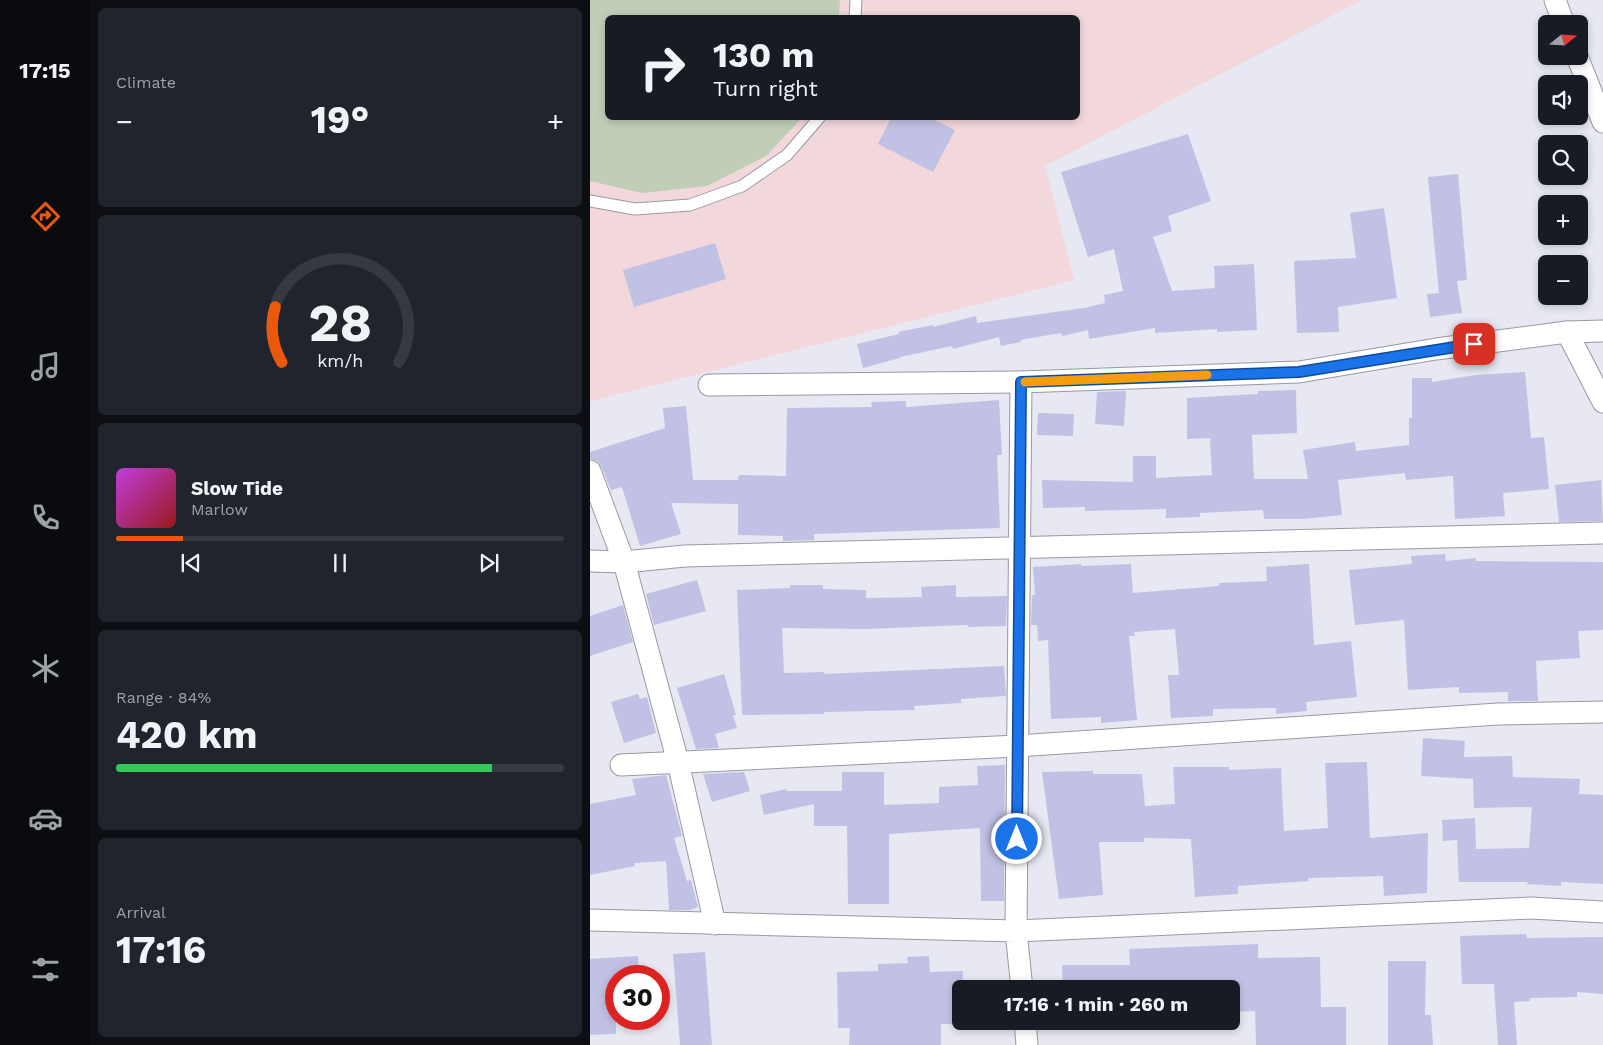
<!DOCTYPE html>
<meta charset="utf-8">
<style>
:root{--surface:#171b24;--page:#20242c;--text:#f1f3f6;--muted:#9ea1a6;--line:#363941;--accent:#ea580c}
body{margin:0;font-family:"Work Sans",sans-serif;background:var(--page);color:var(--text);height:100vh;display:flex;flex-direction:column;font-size:19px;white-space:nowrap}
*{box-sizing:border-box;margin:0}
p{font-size:16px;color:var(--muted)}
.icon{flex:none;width:28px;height:28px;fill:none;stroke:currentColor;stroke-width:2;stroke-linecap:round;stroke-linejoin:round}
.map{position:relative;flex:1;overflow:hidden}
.drawer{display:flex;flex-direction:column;gap:8px;padding:8px;background:#0d0f14;width:500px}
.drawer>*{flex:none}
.banner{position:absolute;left:15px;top:15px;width:475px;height:105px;border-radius:8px;box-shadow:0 2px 8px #0003;background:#171b24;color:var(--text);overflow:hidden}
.needle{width:32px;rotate:72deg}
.fabs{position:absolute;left:948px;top:15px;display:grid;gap:10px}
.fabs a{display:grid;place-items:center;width:50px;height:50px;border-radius:8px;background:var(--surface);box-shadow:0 2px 8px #0003;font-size:25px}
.speed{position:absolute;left:15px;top:965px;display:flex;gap:10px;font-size:25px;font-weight:700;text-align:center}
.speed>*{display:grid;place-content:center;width:65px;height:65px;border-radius:50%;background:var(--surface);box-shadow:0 2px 8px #0003;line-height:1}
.speed .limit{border:8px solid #d22;background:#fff;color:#111}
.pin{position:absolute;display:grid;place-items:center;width:42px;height:42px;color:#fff;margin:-21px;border-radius:10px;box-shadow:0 2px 8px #0006}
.me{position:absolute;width:55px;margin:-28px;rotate:0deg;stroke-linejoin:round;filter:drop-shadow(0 0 4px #0008)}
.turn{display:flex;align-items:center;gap:18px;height:105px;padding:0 25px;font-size:22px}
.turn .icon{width:65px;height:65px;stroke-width:2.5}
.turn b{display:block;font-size:35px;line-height:42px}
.big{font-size:38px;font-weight:700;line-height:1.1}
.drawer .card{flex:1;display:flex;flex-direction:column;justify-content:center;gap:8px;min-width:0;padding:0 18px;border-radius:8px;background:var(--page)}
.drawer .dial{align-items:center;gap:0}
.dial svg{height:130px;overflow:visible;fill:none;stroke:var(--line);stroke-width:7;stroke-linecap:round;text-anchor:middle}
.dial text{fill:var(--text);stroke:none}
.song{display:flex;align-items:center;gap:15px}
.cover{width:60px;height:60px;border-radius:8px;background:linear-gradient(135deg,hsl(290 70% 55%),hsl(0 70% 35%))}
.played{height:5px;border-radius:2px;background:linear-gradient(90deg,var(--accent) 15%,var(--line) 15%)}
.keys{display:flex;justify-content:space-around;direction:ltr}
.heat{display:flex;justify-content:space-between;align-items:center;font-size:28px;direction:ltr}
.charge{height:8px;border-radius:4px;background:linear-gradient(90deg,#34c759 84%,var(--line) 0)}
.trip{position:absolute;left:362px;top:980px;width:288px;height:50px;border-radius:8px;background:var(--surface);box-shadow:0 2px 8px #0003;font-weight:700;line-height:50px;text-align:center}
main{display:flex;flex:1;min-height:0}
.tab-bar{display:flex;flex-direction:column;width:90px;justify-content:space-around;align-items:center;background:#090b0e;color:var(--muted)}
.tab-bar .icon{width:35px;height:35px}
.tab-bar .on{color:var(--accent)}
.tab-bar b{font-size:22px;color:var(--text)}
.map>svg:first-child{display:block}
.education{fill:#f2d7db;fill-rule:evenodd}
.green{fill:#c0ceb8}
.building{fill:#c1c1e5}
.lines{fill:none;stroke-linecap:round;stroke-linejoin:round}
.lane-casing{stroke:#9999a2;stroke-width:13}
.street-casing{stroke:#9999a2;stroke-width:23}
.lane{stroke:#fff;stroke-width:11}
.street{stroke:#fff;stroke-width:21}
.route-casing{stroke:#114b97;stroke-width:12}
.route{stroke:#1a73e8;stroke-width:9}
.slow{stroke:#f59e0b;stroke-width:9}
</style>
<main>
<nav class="tab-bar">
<b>17:15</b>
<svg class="icon on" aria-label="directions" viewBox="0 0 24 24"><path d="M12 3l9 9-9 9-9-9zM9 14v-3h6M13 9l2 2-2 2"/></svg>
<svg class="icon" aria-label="music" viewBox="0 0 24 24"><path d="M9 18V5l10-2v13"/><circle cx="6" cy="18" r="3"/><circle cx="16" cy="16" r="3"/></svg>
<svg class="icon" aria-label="phone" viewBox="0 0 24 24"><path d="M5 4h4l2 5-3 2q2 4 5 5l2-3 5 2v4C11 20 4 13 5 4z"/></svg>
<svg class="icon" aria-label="climate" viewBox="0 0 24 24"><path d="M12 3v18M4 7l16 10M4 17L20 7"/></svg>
<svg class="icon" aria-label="car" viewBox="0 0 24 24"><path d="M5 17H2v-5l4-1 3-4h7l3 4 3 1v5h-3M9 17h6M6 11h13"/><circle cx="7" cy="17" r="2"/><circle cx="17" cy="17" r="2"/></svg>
<svg class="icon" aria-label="filters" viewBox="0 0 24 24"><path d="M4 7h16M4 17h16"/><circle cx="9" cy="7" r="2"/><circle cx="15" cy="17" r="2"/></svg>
</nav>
<section class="drawer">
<div class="card"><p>Climate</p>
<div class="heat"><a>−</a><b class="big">19°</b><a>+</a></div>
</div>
<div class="card dial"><svg viewBox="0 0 100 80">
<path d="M14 69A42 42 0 1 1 86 69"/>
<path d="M14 69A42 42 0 0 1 10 35" stroke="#ea580c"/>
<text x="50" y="56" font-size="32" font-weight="700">28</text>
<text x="50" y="72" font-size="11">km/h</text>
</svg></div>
<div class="card">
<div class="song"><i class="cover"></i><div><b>Slow Tide</b><p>Marlow</p></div></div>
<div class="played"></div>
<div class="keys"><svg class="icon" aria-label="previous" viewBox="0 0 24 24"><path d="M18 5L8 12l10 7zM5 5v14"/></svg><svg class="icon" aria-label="pause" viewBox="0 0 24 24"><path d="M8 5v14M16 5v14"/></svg><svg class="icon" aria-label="next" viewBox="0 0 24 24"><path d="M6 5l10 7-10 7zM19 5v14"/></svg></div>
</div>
<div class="card"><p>Range · 84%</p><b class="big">420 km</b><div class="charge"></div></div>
<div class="card"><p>Arrival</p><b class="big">17:16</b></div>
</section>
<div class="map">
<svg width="1013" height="1045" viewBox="0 0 1013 1045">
<rect width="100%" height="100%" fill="#e7e8f2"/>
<!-- education -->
<path class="education" d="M0,0H772L455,166L484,280L0,401ZM18,18H488V118H18Z"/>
<!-- green -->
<path class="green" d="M0,0H250L249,17L18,18V118H212L176,156L117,186L52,193L0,181Z"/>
<!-- building -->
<g class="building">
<path d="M301,118H340L365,130L343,172L288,144Z"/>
<path d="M598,134L621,201L578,216L582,231L563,237L582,291L625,288L624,266L664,264L667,330L627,332V329L565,333V328L499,339L498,330L472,336L471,333L430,340L431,342L411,346L409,337L363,349L362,346L310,357V358L273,368L267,344L309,334L308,332L343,325V327L386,316L387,323L494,308L515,303L514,295L533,291L524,249L498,257L471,172Z"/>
<path d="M868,174L877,280L867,281L872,313L840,317L837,294L849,293L838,177Z"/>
<path d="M794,208L807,298L748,307L749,332L707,333L704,261L766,258L760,213Z"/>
<path d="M125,243L136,279L44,307L33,270Z"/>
<path d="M935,372L941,438L954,437L959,489L913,493L915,516L865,519L863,476L816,480L815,473L748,480L752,515L713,519H674L673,510L610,513V517L576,518V509L495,511V507L453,508L452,480L543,482V456H566V478L622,475L620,438L597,439V398L668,394V391L706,390L707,433L662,435L664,479H718L713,450L765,442L766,451L819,445V418H822V378H842V382L885,375Z"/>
<path d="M536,391L534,426L505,424L507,392Z"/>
<path d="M409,400L412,455H407L410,528L224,534V540L193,541V536L148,535V504L81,503L91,534L50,546L32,487L21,490L11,466L8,461L0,459V452L75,428L73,408L96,406L103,480H148L149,475L196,476L197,408L282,407L281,402L316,401V407Z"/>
<path d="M448,413L484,414L483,436L447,435Z"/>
<path d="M1011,480L1013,521L969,522L965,485Z"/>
<path d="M855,554L856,561L886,558V561L1013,562V630L988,631L990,658L946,661L948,701H918V692L869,693V687L818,690L814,620L765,625L759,570L822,564L821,556Z"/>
<path d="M491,564V566L541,564L543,593L629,586V583L677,581L676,567L719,564L724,645L761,641L767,697L716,702L717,711L686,714V708L623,709V716L581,718L578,675H589L585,629L544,632L545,636H539L547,720L511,723V717L461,719L458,640L448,641L447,625H441L442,595H445L443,567Z"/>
<path d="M107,580L116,611L64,625L56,594Z"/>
<path d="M200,585H233V589L276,590V598L332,597L331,587L366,585V597L417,596L416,626L378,627V625L275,629L192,628L194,673L234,672V674L414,666L416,696L371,699V703L324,706L325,710L234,712V714L152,715L147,590L200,588Z"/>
<path d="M33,605L43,642L0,656V616Z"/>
<path d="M134,674L146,715H143L147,728L125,734L129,748L106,749L87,688Z"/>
<path d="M48,694L50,699L57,697L66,733L34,743L21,702Z"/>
<path d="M833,738L875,741L874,757L922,756L923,777L990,779L989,794L1013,795V884L971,882V886L937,884L938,882H869L867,840L853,841L852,820L885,818L886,849L939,848L942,807L884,808L883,779L831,776Z"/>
<path d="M777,762L780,838L838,833L837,893L794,896L793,876L718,878L719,881L648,886V894L605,897L601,839L554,838V842H509L513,895L469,899L452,772L503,771V774H552L555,806L585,804L583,767H639V770L691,768L694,831L738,828L735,763Z"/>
<path d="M415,765L414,901H391L390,828L299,834V904H258L257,826H224V804L174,815L170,795L196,789L197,791H252V772H294V805L349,803V787L388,785L387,766Z"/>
<path d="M154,772L160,791L122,802L113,774Z"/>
<path d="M76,775L92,836L84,838L97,881L101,880L108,907L100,910H79L76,861L44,863L45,866L0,875V804L46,795L42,779Z"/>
<path d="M936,934L937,938L1013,937V994L987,992V997L940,998V1001L924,1002L927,1045H908L904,984H872L870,936Z"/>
<path d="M668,944V958L730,957L731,1007H756V1045H666L665,1011L641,1012V989H473L472,965H540L539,949Z"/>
<path d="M115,952L122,1045H90L83,954Z"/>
<path d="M48,956L49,976H25L26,1034L0,1035V959Z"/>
<path d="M339,956L340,972L373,971L371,1021H376V1024H351V1045H259L260,1028H248L247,972L288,971V964L318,963L317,957Z"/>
<path d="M798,961H836L835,1015H841L843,1045H798Z"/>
</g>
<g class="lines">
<!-- lane casing -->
<g class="lane-casing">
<g id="lane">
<path d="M265,18L266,0"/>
<path d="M0,201L45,209L100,205L152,186L197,155L229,118"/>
</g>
</g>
<!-- street casing -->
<g class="street-casing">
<g id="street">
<path d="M965,0L974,24"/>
<path d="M987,56L1013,122"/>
<path d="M977,332L1013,331"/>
<path d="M119,385L431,382"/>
<path d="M1013,402L977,332L846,349L709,372L431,382L426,931L941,908L1013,912"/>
<path d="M0,471L34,562L88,762L125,924"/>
<path d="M0,561L34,562L95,556L1012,533"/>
<path d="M31,765L427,746L908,714L1013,712"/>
<path d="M0,920L426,931L432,989"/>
<path d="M435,1021L437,1045"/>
</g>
</g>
<!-- lane -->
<use href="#lane" class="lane"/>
<!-- street -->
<use href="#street" class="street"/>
</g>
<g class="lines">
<!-- route casing -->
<g class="route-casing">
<path id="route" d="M427,839L431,382L709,372L884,344"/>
</g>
<!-- route -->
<use href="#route" class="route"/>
<!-- slow -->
<path class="slow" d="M435,382L617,375"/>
</g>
</svg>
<div class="fabs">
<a><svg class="needle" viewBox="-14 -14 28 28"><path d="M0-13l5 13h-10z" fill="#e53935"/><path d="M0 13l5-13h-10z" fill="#9ea1a6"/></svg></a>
<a><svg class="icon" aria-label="sound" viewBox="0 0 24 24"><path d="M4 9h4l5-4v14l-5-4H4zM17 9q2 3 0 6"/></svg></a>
<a><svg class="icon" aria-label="search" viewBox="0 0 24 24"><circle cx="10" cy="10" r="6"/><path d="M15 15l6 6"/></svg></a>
<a>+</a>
<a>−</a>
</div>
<div class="speed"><div class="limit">30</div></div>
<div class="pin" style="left:884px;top:344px;background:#d93025"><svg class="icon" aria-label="arrive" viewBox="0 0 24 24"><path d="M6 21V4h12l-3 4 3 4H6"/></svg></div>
<svg class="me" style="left:427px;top:839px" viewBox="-20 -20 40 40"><circle r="17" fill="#1a73e8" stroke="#fff" stroke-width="3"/><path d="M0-11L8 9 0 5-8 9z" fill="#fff"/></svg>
<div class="trip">17:16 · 1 min · 260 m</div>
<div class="banner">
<div class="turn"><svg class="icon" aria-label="right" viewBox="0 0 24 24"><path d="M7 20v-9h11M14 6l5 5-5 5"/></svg><div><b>130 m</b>Turn right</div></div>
</div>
</div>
</main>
